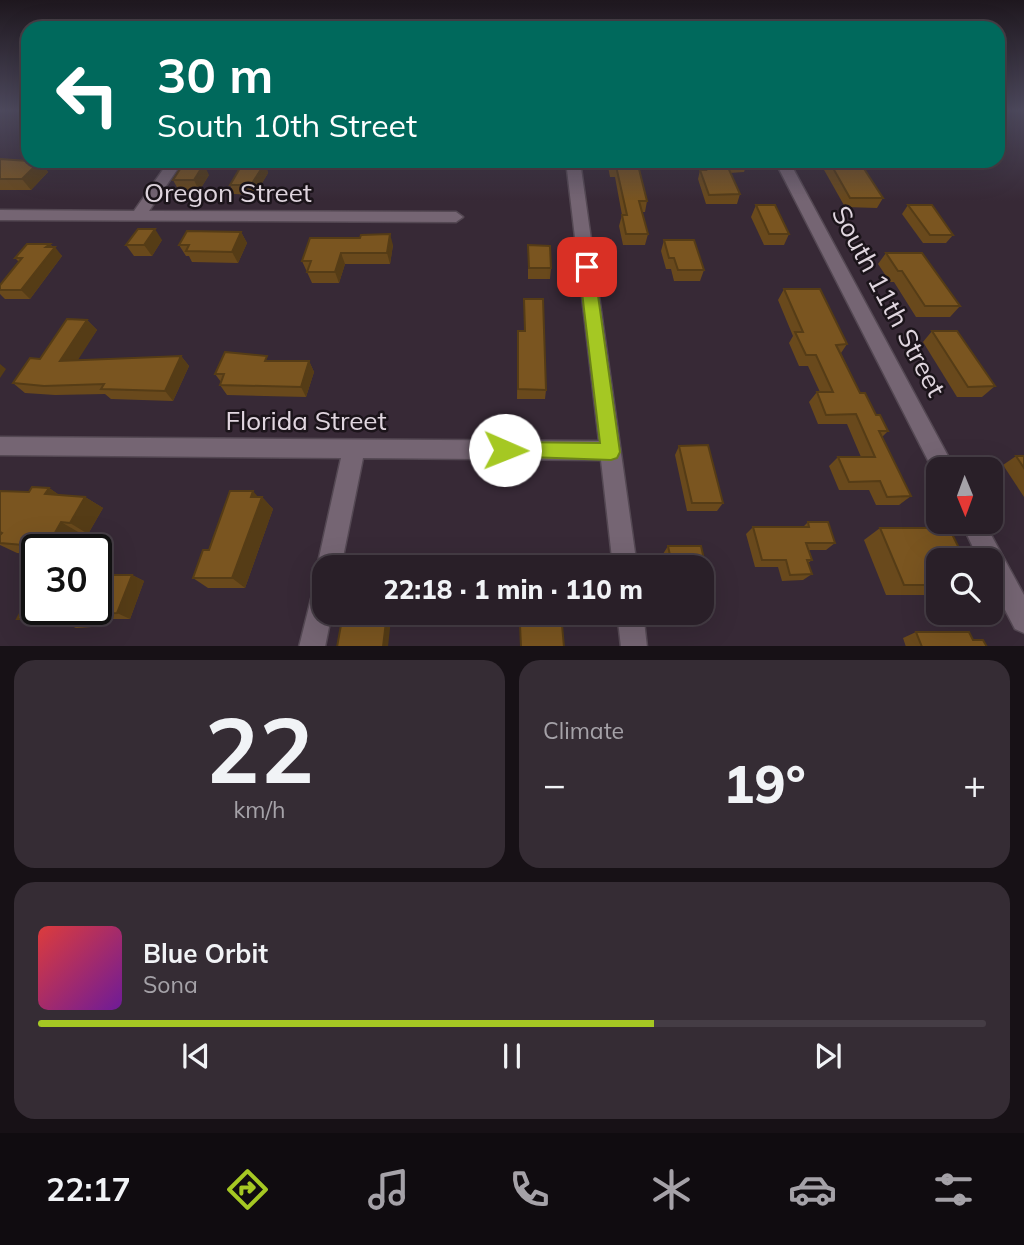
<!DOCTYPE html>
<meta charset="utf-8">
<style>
:root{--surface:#291f28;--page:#352c34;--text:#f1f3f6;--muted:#a5a2a8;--line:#453d45;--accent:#a5c823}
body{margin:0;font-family:Mulish,sans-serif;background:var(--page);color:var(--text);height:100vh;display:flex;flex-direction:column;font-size:26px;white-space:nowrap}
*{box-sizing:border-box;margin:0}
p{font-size:23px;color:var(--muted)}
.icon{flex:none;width:38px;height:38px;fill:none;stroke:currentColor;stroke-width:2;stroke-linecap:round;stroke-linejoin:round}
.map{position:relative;height:646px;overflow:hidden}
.panel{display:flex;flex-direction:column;gap:14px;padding:14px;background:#171116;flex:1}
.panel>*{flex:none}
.banner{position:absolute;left:21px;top:21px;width:984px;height:147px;border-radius:21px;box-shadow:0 7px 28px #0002,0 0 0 2px var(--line);background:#00695c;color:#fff;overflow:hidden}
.needle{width:46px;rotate:179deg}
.fabs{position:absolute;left:926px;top:457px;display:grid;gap:14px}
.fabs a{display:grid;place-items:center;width:77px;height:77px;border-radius:14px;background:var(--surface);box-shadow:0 7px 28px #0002,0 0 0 2px var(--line);font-size:35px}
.speed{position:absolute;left:21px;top:534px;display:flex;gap:14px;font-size:35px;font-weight:700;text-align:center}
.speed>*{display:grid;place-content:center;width:91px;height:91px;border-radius:50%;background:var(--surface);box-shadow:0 7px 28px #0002,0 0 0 2px var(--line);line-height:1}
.speed .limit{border:4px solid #111;border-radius:10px;background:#fff;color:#111}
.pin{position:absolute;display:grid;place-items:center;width:60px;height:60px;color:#fff;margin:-30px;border-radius:14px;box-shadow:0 4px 10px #0006}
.me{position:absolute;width:77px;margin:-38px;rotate:91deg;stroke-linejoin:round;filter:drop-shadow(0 0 5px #0008)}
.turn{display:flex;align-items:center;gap:24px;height:147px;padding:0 21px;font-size:32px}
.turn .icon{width:91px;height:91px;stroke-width:2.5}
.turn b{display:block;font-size:49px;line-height:60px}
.big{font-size:52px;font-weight:800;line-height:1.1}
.panel .widget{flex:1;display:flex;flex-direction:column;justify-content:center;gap:10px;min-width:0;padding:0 24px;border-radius:21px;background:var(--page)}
.panel .dial{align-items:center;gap:0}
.dial b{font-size:91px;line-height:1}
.song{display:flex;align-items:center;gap:21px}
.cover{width:84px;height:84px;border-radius:10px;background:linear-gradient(135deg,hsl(0 70% 55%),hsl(280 70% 35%))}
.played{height:7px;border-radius:4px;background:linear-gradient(90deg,var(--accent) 65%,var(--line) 65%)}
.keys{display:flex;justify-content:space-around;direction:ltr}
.heat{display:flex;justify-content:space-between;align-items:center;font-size:38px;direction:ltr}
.panel .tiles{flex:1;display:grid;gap:14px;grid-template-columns:1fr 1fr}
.widget:last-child{grid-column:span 2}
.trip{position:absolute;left:312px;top:555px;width:402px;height:70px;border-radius:21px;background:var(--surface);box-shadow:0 7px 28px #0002,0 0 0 2px var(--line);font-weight:800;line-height:70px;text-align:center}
.dock{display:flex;height:112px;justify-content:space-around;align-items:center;background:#100c10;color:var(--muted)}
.dock .icon{width:49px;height:49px}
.dock .on{color:var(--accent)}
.dock b{font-size:32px;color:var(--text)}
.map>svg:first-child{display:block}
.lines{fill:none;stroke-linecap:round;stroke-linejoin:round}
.minor-casing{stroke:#544853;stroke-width:3}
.minor{fill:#756573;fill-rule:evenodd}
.wall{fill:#69491c}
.shaded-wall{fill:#553c16}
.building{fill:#7a5520;stroke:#553c16;stroke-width:2}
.route{fill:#a5c823;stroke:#6b8217;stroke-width:2}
.labels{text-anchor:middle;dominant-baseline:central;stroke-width:5;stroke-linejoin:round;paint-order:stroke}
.street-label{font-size:26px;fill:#e0d6df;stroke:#1b141a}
</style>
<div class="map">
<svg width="1024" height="647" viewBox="0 0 1024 647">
<rect width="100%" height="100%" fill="#372936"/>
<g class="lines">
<!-- minor casing -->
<g class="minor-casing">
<g id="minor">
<path d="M169,161H183L149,211L456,212L463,217L456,222L0,220V210L134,211Z"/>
<path d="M566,161H580L637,567H613L601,460L363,458L341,567H324V577L317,567L341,458L0,455V437L599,441Z"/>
<path d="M775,161H789L955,469H938L936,476Z"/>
<path d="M961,522H984L1024,595V633L1015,629L990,581V560H979Z"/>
<path d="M324,580V612H332L325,647H299L315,583Z"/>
<path d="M617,612H643L647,647H621Z"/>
</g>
</g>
<!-- minor -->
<use href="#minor" class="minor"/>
</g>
<!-- wall -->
<g class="wall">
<path d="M0,159L40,161L48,172L31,190H0Z"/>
<path d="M607,161H637L647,201L645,212H642L648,234L645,245H623L619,226L622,215L615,177H610Z"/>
<path d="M717,161H748L744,172L730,173L740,194L737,204H706L698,179L700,170H703L704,165H719Z"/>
<path d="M819,161H862L860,162L883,198L877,208L845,207Z"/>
<path d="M265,163L268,173L255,195L234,194L230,185Z"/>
<path d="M209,175L199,191H179L173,180Z"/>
<path d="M756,205L789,234L784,245H764L751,217Z"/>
<path d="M908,205L953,235L946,243H923L902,214Z"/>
<path d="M241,232L247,243L238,263L192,262L189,256H186L179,245Z"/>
<path d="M310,238L393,245L390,264H345L339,283H312L302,261Z"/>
<path d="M162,240L152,256H134L126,245Z"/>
<path d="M664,240L704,270L700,281H674L671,269H666L661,251Z"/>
<path d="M50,244L62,256L30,299H5L0,294V285L19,262L15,258Z"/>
<path d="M528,245L551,268L550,279H528Z"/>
<path d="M886,253L960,306L950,317H916L894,282H890L878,264Z"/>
<path d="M784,289L847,344L841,353L860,393L888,431L882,437L911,496L899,505H876L869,490H839L829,466L838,457H861L847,424H818L809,402L817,392H820L808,366H799L789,343L793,336L778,300Z"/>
<path d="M524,299L546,390L545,399H517L518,331H524Z"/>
<path d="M87,320L97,330L77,360L181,356L189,366L173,401L111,399L105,394L55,395L25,393L13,383L40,359Z"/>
<path d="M932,331L995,386L982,397H957L923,342Z"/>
<path d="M270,361H309L314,372L306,397L227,395L220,385L221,382L215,374Z"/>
<path d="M679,446L723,503L717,511H687L675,455Z"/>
<path d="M1016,456H1024V497L1003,465Z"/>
<path d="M49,488L59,495L85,497L103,508L88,534L80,533L71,550H37V555L17,553L0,545V491L29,492Z"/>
<path d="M258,497H262L273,509L245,588H208L193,578L209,550Z"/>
<path d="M808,522L835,543L826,550H809L812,560L808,563L812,574L803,580L782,581L778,567H755L746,534L753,527H803Z"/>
<path d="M880,528L938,560V595H886L864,540Z"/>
<path d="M668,546H701L710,586L704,593H702V567H659L663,560H665L663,554Z"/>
<path d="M132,575L144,581L130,619H95L92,627L76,628L67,624L34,625L17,619Z"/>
<path d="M916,632L973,640L987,647H906L903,638Z"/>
</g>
<!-- shaded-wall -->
<g class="shaded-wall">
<path d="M40,161L48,172L31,190L22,179Z"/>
<path d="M265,163L268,173L255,195L251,185Z"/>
<path d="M204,164L209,175L199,191L194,180Z"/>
<path d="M155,229L162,240L152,256L144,245Z"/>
<path d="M241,232L247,243L238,263L232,252Z"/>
<path d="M390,234L393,245L390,264L387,253Z"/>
<path d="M50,244L54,249L55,247L62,256L30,299L21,290Z"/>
<path d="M341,253L345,264L339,283L335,272Z"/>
<path d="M87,320L97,330L71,371L60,361Z"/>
<path d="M181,356L189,366L173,401L165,391Z"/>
<path d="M309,361L314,372L306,397L301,387Z"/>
<path d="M0,364L6,369L0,378Z"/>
<path d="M49,488L67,500L45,494Z"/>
<path d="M253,491L261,500L262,497L273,509L245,588L232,578Z"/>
<path d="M85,497L103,508L88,534L70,523Z"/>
<path d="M61,522L80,533L71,550H52L47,547Z"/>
<path d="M132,575L144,581L130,619L117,613Z"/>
<path d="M387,613L391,619L388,647H383Z"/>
<path d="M81,614L95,619L92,627L78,622Z"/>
</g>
<!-- building -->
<g class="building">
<path d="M0,159L28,161H40L22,179H0Z"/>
<path d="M611,161H637L647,201H639L648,234H626L622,215H627L616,166H612Z"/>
<path d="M829,161H859L883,198H850Z"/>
<path d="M184,163L204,164L194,180H173Z"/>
<path d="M243,163H265L251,185H230Z"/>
<path d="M704,165H727L740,194L709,195L700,170H706Z"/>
<path d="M756,205H775L789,234H769Z"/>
<path d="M908,205H932L953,235H930Z"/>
<path d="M138,229H155L144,245H126Z"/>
<path d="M187,231L241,232L232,252L186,251L189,245H179Z"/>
<path d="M390,234L387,253H341L335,272H307L311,261H302L310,238H360L361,235Z"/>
<path d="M664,240H694L704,270H678L674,258H669Z"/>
<path d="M27,244H50L46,247H55L21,290H0V285L22,258H15Z"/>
<path d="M528,245L550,246L551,268H529Z"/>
<path d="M886,253H922L960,306H925L902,271H898Z"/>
<path d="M784,289H820L847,344L836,345L860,393H865L876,415H880L888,431H879L911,496L887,497L880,481L849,482L838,457H875L856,414L826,415L817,392H833L816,355H806L795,332H803Z"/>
<path d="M524,299H543L546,390L518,389V331H525Z"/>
<path d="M67,319L87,320L60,361L181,356L165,391L101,389L104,384L44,386L13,383L30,358L40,359Z"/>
<path d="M932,331H957L995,386L968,387Z"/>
<path d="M225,352L267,356L265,361H309L301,387L220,385L224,374H215Z"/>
<path d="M708,445L723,503H692L679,446Z"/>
<path d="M1016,456H1024V468Z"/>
<path d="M32,487L49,488L45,494L85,497L70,523L61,522L47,547L0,543V535L2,533L0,532V491L29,492Z"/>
<path d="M230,491H253L251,497H262L232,578H193L203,550H209Z"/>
<path d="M808,522H828L835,543H806L812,560H807L812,574L790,575L786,560H762L753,527H809Z"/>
<path d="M880,528H949L965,560H938V585H904Z"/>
<path d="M668,546H701L710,586H702V567H664L663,560H671Z"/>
<path d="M96,575H132L117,613L81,614L78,622H61L62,619H17L37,581V609H96Z"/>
<path d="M387,613L383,647H337L343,614Z"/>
<path d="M520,625H562L564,647H521Z"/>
<path d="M916,632H969L973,640H983L987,647H922Z"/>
</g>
<!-- sky -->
<linearGradient id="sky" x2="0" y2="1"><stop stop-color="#1e171e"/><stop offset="0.55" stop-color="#4d495d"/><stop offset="1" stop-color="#4d495d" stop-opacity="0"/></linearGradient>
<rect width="1024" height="201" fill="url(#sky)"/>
<!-- route -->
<path class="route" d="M587,262L594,267L620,452L617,458L611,460L499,456L496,450L499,444L505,442L600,443L579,267Z"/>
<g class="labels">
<!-- street labels -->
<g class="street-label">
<text x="228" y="192">Oregon Street</text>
<text transform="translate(889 301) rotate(62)">South 11th Street</text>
<text x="306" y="420">Florida Street</text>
</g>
</g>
</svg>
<div class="fabs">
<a><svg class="needle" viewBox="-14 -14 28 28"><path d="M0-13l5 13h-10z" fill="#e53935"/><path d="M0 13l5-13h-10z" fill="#a5a2a8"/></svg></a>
<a><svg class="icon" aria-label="search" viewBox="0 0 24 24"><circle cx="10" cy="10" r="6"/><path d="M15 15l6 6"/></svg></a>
</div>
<div class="speed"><div class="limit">30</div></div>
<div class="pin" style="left:587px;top:267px;background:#d93025"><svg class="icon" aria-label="arrive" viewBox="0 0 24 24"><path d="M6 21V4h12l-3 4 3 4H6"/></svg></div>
<svg class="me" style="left:505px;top:450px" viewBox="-20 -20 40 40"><circle r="19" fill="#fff"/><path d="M0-13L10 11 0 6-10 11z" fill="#a5c823"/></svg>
<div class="trip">22:18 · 1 min · 110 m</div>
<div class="banner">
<div class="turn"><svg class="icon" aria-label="left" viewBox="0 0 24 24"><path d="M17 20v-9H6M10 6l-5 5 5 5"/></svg><div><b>30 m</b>South 10th Street</div></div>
</div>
</div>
<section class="panel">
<div class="tiles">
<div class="widget dial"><b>22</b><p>km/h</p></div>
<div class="widget"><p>Climate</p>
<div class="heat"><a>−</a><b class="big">19°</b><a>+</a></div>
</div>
<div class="widget">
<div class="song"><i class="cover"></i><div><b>Blue Orbit</b><p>Sona</p></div></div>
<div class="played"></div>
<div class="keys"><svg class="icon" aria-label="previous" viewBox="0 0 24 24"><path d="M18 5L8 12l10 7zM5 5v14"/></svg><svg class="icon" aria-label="pause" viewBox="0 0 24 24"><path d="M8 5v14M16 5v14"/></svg><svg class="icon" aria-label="next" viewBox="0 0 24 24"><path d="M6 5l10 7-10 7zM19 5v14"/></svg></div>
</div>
</div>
</section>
<nav class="dock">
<b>22:17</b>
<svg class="icon on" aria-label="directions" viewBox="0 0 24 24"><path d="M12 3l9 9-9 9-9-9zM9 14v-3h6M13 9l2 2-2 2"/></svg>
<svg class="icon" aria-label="music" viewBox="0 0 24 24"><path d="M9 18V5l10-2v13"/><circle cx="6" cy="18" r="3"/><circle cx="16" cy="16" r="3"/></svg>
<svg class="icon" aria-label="phone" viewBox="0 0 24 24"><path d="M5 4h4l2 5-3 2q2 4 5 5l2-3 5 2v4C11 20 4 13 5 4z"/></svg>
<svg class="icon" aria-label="climate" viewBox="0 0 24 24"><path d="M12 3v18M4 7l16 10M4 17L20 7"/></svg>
<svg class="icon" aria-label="car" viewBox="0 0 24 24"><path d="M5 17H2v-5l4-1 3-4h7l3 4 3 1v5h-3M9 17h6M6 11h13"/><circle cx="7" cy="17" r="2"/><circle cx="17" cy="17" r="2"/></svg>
<svg class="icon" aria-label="filters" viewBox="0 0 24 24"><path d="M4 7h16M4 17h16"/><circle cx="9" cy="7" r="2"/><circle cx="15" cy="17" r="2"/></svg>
</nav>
